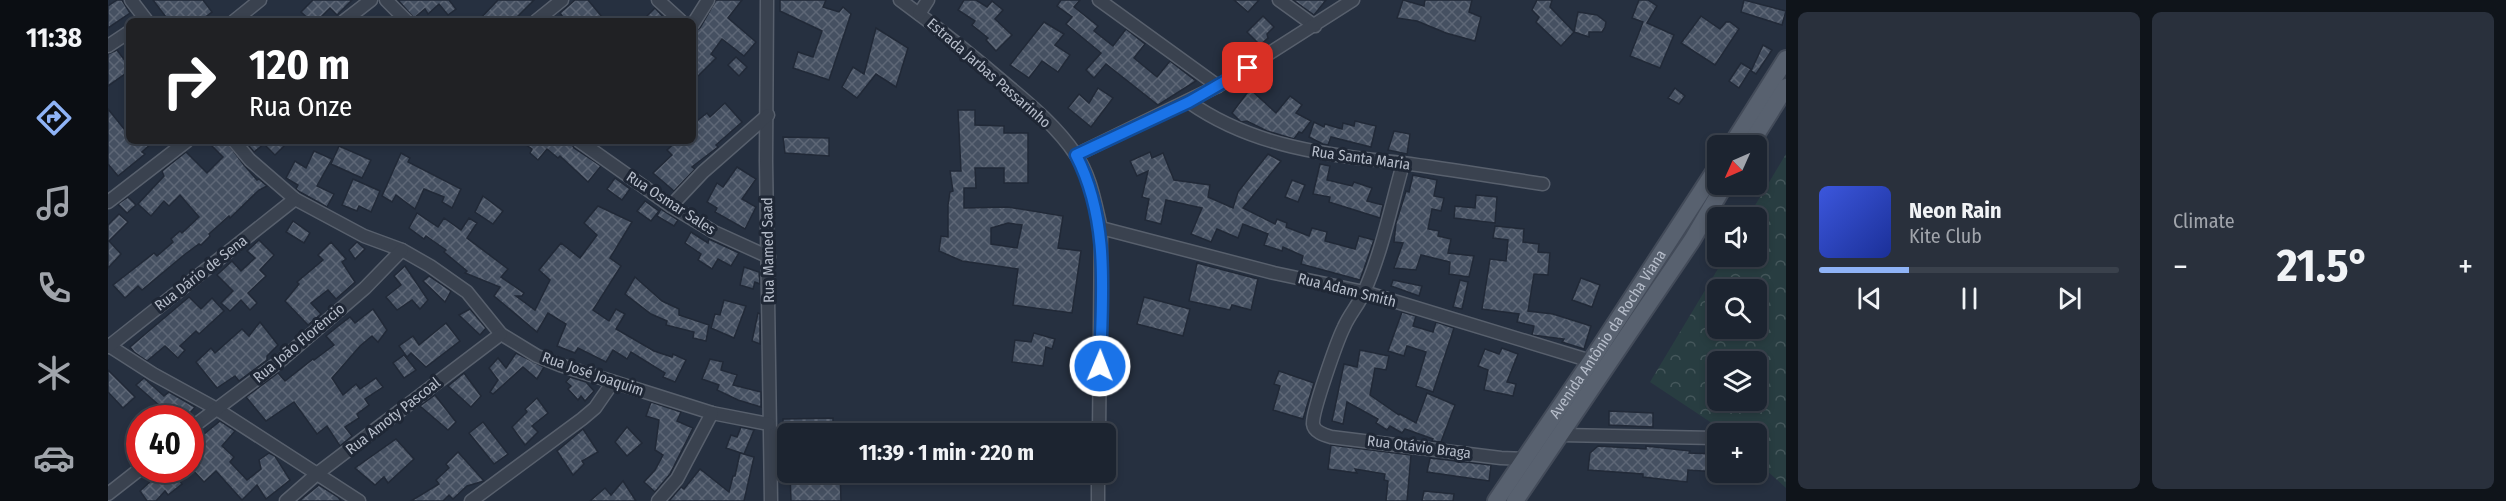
<!DOCTYPE html>
<meta charset="utf-8">
<style>
:root{--surface:#1c2430;--page:#29303c;--text:#f1f3f6;--muted:#a0a4ab;--line:#3a414c;--accent:#8fb3f6}
body{margin:0;font-family:"Fira Sans Condensed",sans-serif;background:var(--page);color:var(--text);height:100vh;display:flex;flex-direction:column;font-size:22px;white-space:nowrap}
*{box-sizing:border-box;margin:0}
p{font-size:20px;color:var(--muted)}
.icon{flex:none;width:33px;height:33px;fill:none;stroke:currentColor;stroke-width:2;stroke-linecap:round;stroke-linejoin:round}
.map{position:relative;flex:1;overflow:hidden}
.side{display:flex;flex-direction:column;gap:12px;padding:12px;background:#0f141a;width:720px}
.side>*{flex:none}
.guide{position:absolute;left:18px;top:18px;width:570px;height:126px;border-radius:9px;box-shadow:0 3px 9px #0003,0 0 0 2px var(--line);background:#202124;color:#fff;overflow:hidden}
.needle{width:39px;rotate:225deg}
.fabs{position:absolute;left:1599px;top:135px;display:grid;gap:12px}
.fabs a{display:grid;place-items:center;width:60px;height:60px;border-radius:9px;background:var(--surface);box-shadow:0 3px 9px #0003,0 0 0 2px var(--line);font-size:30px}
.speed{position:absolute;left:18px;top:405px;display:flex;gap:12px;font-size:30px;font-weight:700;text-align:center}
.speed>*{display:grid;place-content:center;width:78px;height:78px;border-radius:50%;background:var(--surface);box-shadow:0 3px 9px #0003,0 0 0 2px var(--line);line-height:1}
.speed .limit{border:9px solid #d22;background:#fff;color:#111}
.pin{position:absolute;display:grid;place-items:center;width:51px;height:51px;color:#fff;margin:-26px;border-radius:12px;box-shadow:0 3px 9px #0006}
.me{position:absolute;width:66px;margin:-33px;rotate:1deg;stroke-linejoin:round;filter:drop-shadow(0 0 4px #0008)}
.turn{display:flex;align-items:center;gap:21px;height:126px;padding:0 24px;font-size:27px}
.turn .icon{width:78px;height:78px;stroke-width:2.5}
.turn b{display:block;font-size:42px;line-height:51px}
.big{font-size:45px;font-weight:700;line-height:1.1}
.side .widget{flex:1;display:flex;flex-direction:column;justify-content:center;gap:9px;min-width:0;padding:0 21px;border-radius:9px;background:var(--page)}
.song{display:flex;align-items:center;gap:18px}
.cover{width:72px;height:72px;border-radius:9px;background:linear-gradient(135deg,hsl(230 70% 55%),hsl(230 70% 35%))}
.played{height:6px;border-radius:3px;background:linear-gradient(90deg,var(--accent) 30%,var(--line) 30%)}
.keys{display:flex;justify-content:space-around;direction:ltr}
.heat{display:flex;justify-content:space-between;align-items:center;font-size:33px;direction:ltr}
.side .tiles{flex:1;display:grid;gap:12px;grid-template-columns:repeat(2,1fr)}
.trip{position:absolute;left:669px;top:423px;width:339px;height:60px;border-radius:9px;background:var(--surface);box-shadow:0 3px 9px #0003,0 0 0 2px var(--line);font-weight:700;line-height:60px;text-align:center}
main{display:flex;flex:1;min-height:0}
.tab-bar{display:flex;flex-direction:column;width:108px;justify-content:space-around;align-items:center;background:#0b0e13;color:var(--muted)}
.tab-bar .icon{width:42px;height:42px}
.tab-bar .selected{color:var(--accent)}
.tab-bar b{font-size:27px;color:var(--text)}
.map>svg:first-child{display:block}
.forest{fill:url(#forest-crowns);fill-rule:evenodd}
.building{fill:url(#building-cross-hatch);stroke:#212937;stroke-width:1.5;fill-rule:evenodd}
.lines{fill:none;stroke-linecap:round;stroke-linejoin:round}
.minor-casing{stroke:#58606d;stroke-width:15}
.major-casing{stroke:#434b59;stroke-width:20}
.minor{stroke:#3a424f;stroke-width:12}
.major{stroke:#58616f;stroke-width:16}
.route-casing{stroke:#114b97;stroke-width:15}
.route{stroke:#1a73e8;stroke-width:10}
.labels{text-anchor:middle;dominant-baseline:central;stroke-width:6;stroke-linejoin:round;paint-order:stroke}
.street-label{font-size:15px;fill:#b6bdca;stroke:#1f2735}
</style>
<main>
<nav class="tab-bar">
<b>11:38</b>
<svg class="icon selected" aria-label="directions" viewBox="0 0 24 24"><path d="M12 3l9 9-9 9-9-9zM9 14v-3h6M13 9l2 2-2 2"/></svg>
<svg class="icon" aria-label="music" viewBox="0 0 24 24"><path d="M9 18V5l10-2v13"/><circle cx="6" cy="18" r="3"/><circle cx="16" cy="16" r="3"/></svg>
<svg class="icon" aria-label="phone" viewBox="0 0 24 24"><path d="M5 4h4l2 5-3 2q2 4 5 5l2-3 5 2v4C11 20 4 13 5 4z"/></svg>
<svg class="icon" aria-label="climate" viewBox="0 0 24 24"><path d="M12 3v18M4 7l16 10M4 17L20 7"/></svg>
<svg class="icon" aria-label="car" viewBox="0 0 24 24"><path d="M5 17H2v-5l4-1 3-4h7l3 4 3 1v5h-3M9 17h6M6 11h13"/><circle cx="7" cy="17" r="2"/><circle cx="17" cy="17" r="2"/></svg>
</nav>
<div class="map">
<svg width="1678" height="501" viewBox="0 0 1678 501">
<defs>
<pattern id="forest-crowns" width="20" height="18" patternUnits="userSpaceOnUse" patternTransform="scale(1.5)"><rect width="20" height="18" fill="#283d41"/><path d="M2 6a3 3 0 1 1 6 0M12 15a3 3 0 1 1 6 0" fill="none" stroke="#45575b"/></pattern>
<pattern id="building-cross-hatch" width="8" height="8" patternUnits="userSpaceOnUse" patternTransform="scale(1.5)"><rect width="8" height="8" fill="#455061"/><path d="M0 0l8 8M0 8l8-8" fill="none" stroke="#5e6776"/></pattern>
</defs>
<rect width="100%" height="100%" fill="#263040"/>
<!-- forest -->
<path class="forest" d="M1678,154V488L1649,462L1648,434L1619,433L1542,382L1617,257L1648,256V218L1640,217ZM1610,290H1648V328H1610ZM1610,362H1648V400H1610Z"/>
<!-- building -->
<g class="building">
<path d="M9,0H14L22,13L0,28V6Z"/>
<path d="M45,0H95L104,12L92,21H61Z"/>
<path d="M205,0H244L229,15L222,8L209,21H203L193,12Z"/>
<path d="M290,0H341L348,9L340,15L331,4L320,14L317,9L306,18Z"/>
<path d="M390,0H426L405,21H370Z"/>
<path d="M467,0H480L494,17L489,21H458L452,13Z"/>
<path d="M608,0H634L620,18L648,42L636,56L614,39L603,54L608,58L585,81V32L592,28Z"/>
<path d="M672,0H718L715,7L731,12L735,7L743,14L721,80L685,68L690,52L705,57L714,31L672,11Z"/>
<path d="M856,0H868L879,7L884,1L895,10L887,19L904,35L888,51L878,40L880,38L864,25L867,21L850,10Z"/>
<path d="M953,0H972L966,7L990,26L986,31L1005,46L1018,29L1037,44L1026,58L1049,77L1062,61L1088,81L1050,105L998,64L986,78L978,70L993,53L958,24L964,17L949,6Z"/>
<path d="M1126,0H1151L1140,12Z"/>
<path d="M1185,0H1218L1206,15Z"/>
<path d="M1295,0L1316,6L1317,0H1364L1361,12L1373,17L1367,41L1338,33L1309,21L1289,18Z"/>
<path d="M1429,0H1444L1442,7L1466,32L1453,46L1428,22L1431,17L1424,10Z"/>
<path d="M1531,0H1540L1549,6L1539,23L1566,35L1552,68L1522,56L1535,22L1524,18Z"/>
<path d="M1636,0L1678,11L1674,25L1633,12Z"/>
<path d="M547,8L559,21H534Z"/>
<path d="M1470,12L1489,15L1498,22L1497,27L1494,32H1481V37L1466,32Z"/>
<path d="M1155,16L1166,27L1159,34L1160,38L1152,45L1139,32Z"/>
<path d="M1593,16L1612,29L1618,22H1622L1631,29L1607,65L1573,43Z"/>
<path d="M936,22L956,34L947,45L962,55L950,72L934,61L921,78L902,65Z"/>
<path d="M768,28L800,48L788,87L768,74L749,98L734,87L745,67L756,74Z"/>
<path d="M1655,45L1664,50L1648,74L1643,71Z"/>
<path d="M9,50L21,66V71L0,86V54Z"/>
<path d="M628,57L639,67L631,76L620,65Z"/>
<path d="M1633,63L1643,69L1631,88L1621,81Z"/>
<path d="M990,88L1005,98L983,127L960,108L971,94L981,103Z"/>
<path d="M1567,88L1577,96L1571,104L1560,98Z"/>
<path d="M1142,89L1168,113L1182,96L1194,105L1188,113L1203,121L1194,133L1191,132L1186,139L1159,131L1139,121L1133,122L1124,113Z"/>
<path d="M617,103L634,122L608,145L610,147L584,167L587,169L566,191L545,173L564,155L559,150L569,141H585V124L599,113L602,117Z"/>
<path d="M0,109L21,135V141H46L34,152L37,154L10,176L0,164Z"/>
<path d="M850,110H867V125L896,126V133H920V183H896V168H867L868,188H856V208L900,207L955,216L950,248L973,251L964,313L905,305L910,269L854,261L831,251L833,236L840,237V205L842,192L845,191L842,171H853ZM900,223L914,225L909,248L883,244V228Z"/>
<path d="M1247,121L1268,126L1263,147L1223,137L1220,145L1215,144L1201,137L1206,122L1216,127L1217,124L1234,129L1235,123L1246,126Z"/>
<path d="M1286,131L1302,134L1299,154L1280,150Z"/>
<path d="M675,137L721,138V156L677,153Z"/>
<path d="M99,141H118L136,165L149,180L151,179L159,186L151,190L122,218L121,216L101,234L102,236L93,245L91,244L76,255L34,290L30,286L17,298L5,285L46,253L49,256L65,242L63,239L72,231L74,233L91,217L72,195L61,206L56,201L43,216L30,204L56,176L54,171L78,152L99,173L115,157Z"/>
<path d="M137,141H181L167,155L156,144L146,152Z"/>
<path d="M412,141H462L466,148L493,166L480,182L452,156L450,158L439,149L430,160L422,153L424,149Z"/>
<path d="M231,146L263,160L254,178L223,164Z"/>
<path d="M206,151L224,159L209,186L226,194L219,207L192,192L188,189L190,185L178,178L187,161L198,168Z"/>
<path d="M1042,152L1044,158L1055,153L1066,180L1102,185L1100,197L1125,208L1130,192L1160,154L1173,161L1135,208L1167,224L1169,219L1179,223L1178,227L1201,236L1204,228L1219,232L1217,241L1247,249L1251,236L1266,240L1252,280L1193,264L1195,256L1175,247L1174,251L1156,245L1160,234L1135,224L1130,238L1109,229L1103,242L1083,234L1094,208L1058,200L1053,224L1037,220L1041,199L1034,197L1040,171L1029,176L1022,161Z"/>
<path d="M293,153L302,158L300,162L353,189L344,208L334,202L336,197L316,189L307,209L288,195L284,202L274,196Z"/>
<path d="M1212,164L1222,166L1219,180L1244,186L1246,182L1264,188L1259,201L1275,205L1272,218L1221,202L1222,197L1205,194Z"/>
<path d="M629,167L648,179L634,199L648,207L637,229L607,212L609,208L599,202L609,183L615,187Z"/>
<path d="M1305,175L1329,180L1326,196L1336,198L1333,211L1324,209L1320,229L1331,231L1330,236L1343,239L1340,253L1366,256L1361,277L1341,274L1342,262L1313,255L1308,270L1286,268L1295,243L1286,242L1288,223L1298,191L1301,192Z"/>
<path d="M507,178L522,189L514,200L499,189Z"/>
<path d="M245,179L272,191L263,212L251,206L249,211L234,205Z"/>
<path d="M1184,180L1197,185L1190,202L1177,197Z"/>
<path d="M1368,195L1389,197L1387,223L1346,218L1347,206L1367,208Z"/>
<path d="M375,196L395,211L385,224L367,212Z"/>
<path d="M20,197L28,205L19,213L10,204Z"/>
<path d="M537,201L551,211L543,221L529,211Z"/>
<path d="M490,206L524,222L502,258L513,266L485,310L501,321L508,309L517,314L508,329L546,351L564,357L565,354L578,360L567,382L555,377L557,373L523,352L519,359L505,350L498,362L470,348L467,353L449,346L458,324L440,313L429,332L386,296L392,287L357,273L359,271L336,252L338,250L318,236L316,239L301,228L309,213L330,227L336,218L353,230L361,218L369,223L359,238L400,269L393,277L416,293L414,296H408L427,310L442,280L431,270L453,243L472,258L489,235L476,223Z"/>
<path d="M553,209L570,220L566,226L549,216Z"/>
<path d="M11,214L20,222L1,241L13,254L0,268V225Z"/>
<path d="M185,221L202,233L196,243L178,232Z"/>
<path d="M1387,226L1416,229L1415,242L1431,244L1430,252L1442,253L1440,275L1426,274L1420,311L1445,314L1483,326L1476,349L1454,342L1456,339L1424,335L1426,326L1409,322L1411,314L1374,309L1382,259L1398,261L1400,240L1385,238Z"/>
<path d="M583,232L600,243L601,239L631,253L623,266L610,259L604,269L590,260L593,254L577,243Z"/>
<path d="M151,240L166,255L152,270L158,276L140,293L149,303L142,310L133,300L122,311L113,303L125,291L109,275L124,261L133,271L147,258L139,251Z"/>
<path d="M223,242L238,259L234,262L247,282L228,299L220,290L203,303L213,314L200,325L177,301L191,284L189,282L215,260L210,255Z"/>
<path d="M249,242L257,249L247,259L241,250Z"/>
<path d="M1089,263L1150,279L1143,310L1124,305L1122,310L1081,301Z"/>
<path d="M297,266L320,300L312,309L304,300L289,310L278,297L293,285L286,276Z"/>
<path d="M636,267L651,272L652,284L647,282L645,289L632,285Z"/>
<path d="M321,276L343,291L337,302L315,281Z"/>
<path d="M527,277L554,301L571,309V315L601,325L598,341L585,338L586,332L558,325L559,321L543,314L517,294Z"/>
<path d="M1473,278L1492,285L1484,307L1464,300Z"/>
<path d="M1285,280L1314,286L1311,296L1283,286Z"/>
<path d="M1352,280L1360,282L1354,309L1345,307Z"/>
<path d="M81,297L93,309L104,298L116,311L91,334L88,331L72,346L77,350L70,358L57,346L39,361L26,352L22,347Z"/>
<path d="M1036,297L1082,309L1075,336L1029,324Z"/>
<path d="M616,300L638,306L626,338L603,328L607,314L612,315Z"/>
<path d="M265,309L279,330L270,342L264,336L252,346L224,378L235,395L248,384L252,389L268,378L275,387L257,399L261,405L249,414L251,418L237,427L244,436L232,446L219,426L209,434L186,402L158,421L138,397L170,373L177,381L205,359L206,360L226,345L218,336L229,327L242,317L247,323Z"/>
<path d="M362,309L378,328L372,335L351,315Z"/>
<path d="M1294,312L1308,316L1305,326L1325,332L1328,322L1346,328L1325,392L1308,386L1318,352L1299,346L1296,356L1280,351Z"/>
<path d="M650,313L652,314V344L644,341Z"/>
<path d="M152,322L170,345L159,356V360L131,381L127,376L109,388L88,362L103,348L107,353L134,329L141,336Z"/>
<path d="M338,323L352,341L318,367L303,353L299,357L291,346L305,336L311,345Z"/>
<path d="M926,333L947,339L944,349L938,347L935,366L904,362L907,340L923,342Z"/>
<path d="M1394,348L1410,354L1399,382L1408,384L1405,396L1376,390L1380,370L1370,366L1377,349L1391,354Z"/>
<path d="M1252,350L1281,356L1278,370L1267,368L1262,395L1291,415L1292,414L1308,423L1319,393L1347,405L1333,442L1324,441L1325,439L1297,429L1294,433L1282,426L1279,430L1268,423L1270,419L1239,402L1235,424L1224,421L1236,364L1249,367Z"/>
<path d="M408,353L436,367L429,379L415,367L385,394L382,392L390,380L381,368L390,358L398,368Z"/>
<path d="M296,355L308,370L296,378L285,363Z"/>
<path d="M602,359L615,362L613,370L629,375L625,385L653,392V407L630,400L609,390L611,385L594,379Z"/>
<path d="M0,370L27,397L15,408L0,392Z"/>
<path d="M1171,371L1206,383L1195,419L1165,410L1172,386L1166,384Z"/>
<path d="M356,373L373,396L363,407L340,386Z"/>
<path d="M462,377L478,382L486,391L477,401L473,396L470,400L460,389L463,386L458,382Z"/>
<path d="M36,378L56,396L61,392L87,407L78,418H41L52,406L28,385Z"/>
<path d="M327,395L348,422L340,430L312,406Z"/>
<path d="M429,398L440,413L424,426L430,432L417,445L404,427L419,412L417,409Z"/>
<path d="M543,402L573,412L569,421L585,428L562,474L547,492L536,482L547,470L555,455L547,450L551,420L538,416Z"/>
<path d="M1501,411L1545,413V427L1501,425Z"/>
<path d="M725,418V434H675V419Z"/>
<path d="M112,421L127,431L114,446L126,457L122,462L139,480L153,469L151,460L161,453L167,456L182,480L158,499L149,485L134,500L108,471L96,482L82,467V455L89,449L84,444Z"/>
<path d="M375,422L400,454L386,464L361,433Z"/>
<path d="M519,427L534,443L519,456L507,442Z"/>
<path d="M633,427L646,430L636,454L618,448L623,435L629,437Z"/>
<path d="M475,429L490,452L474,461L476,464L465,475L449,451Z"/>
<path d="M288,439L306,459L280,483L276,477L267,485L247,468Z"/>
<path d="M1223,445L1303,455L1299,501H1278L1280,481L1276,480L1277,474L1247,469L1249,473L1220,469Z"/>
<path d="M1490,446L1538,449V446L1582,451L1581,453L1610,454V472L1580,470L1579,482L1535,477V474L1480,470L1482,453Z"/>
<path d="M350,452L376,481L359,486L345,499L341,495L335,501H303L331,484L328,480L341,468L338,464Z"/>
<path d="M632,453L646,457L636,501H561L573,487L576,489L592,469L621,492L625,476H627Z"/>
<path d="M1322,458L1383,465L1381,481L1319,472Z"/>
<path d="M40,470H65L74,484L60,495L57,491L48,501H39L32,491L46,478Z"/>
<path d="M682,472H732L733,501H683Z"/>
<path d="M515,481L528,501H482L497,488L503,495Z"/>
<path d="M211,485L230,497L233,501H191Z"/>
<path d="M1316,491L1346,494L1345,501H1314Z"/>
</g>
<g class="lines">
<!-- minor casing -->
<g class="minor-casing">
<g id="minor">
<path d="M23,0L39,21"/>
<path d="M278,0L299,21"/>
<path d="M550,0L573,21"/>
<path d="M659,0L658,161L663,501"/>
<path d="M792,0C829,27 865,56 900,86C924,106 950,128 968,155C983,176 987,204 993,228L991,434"/>
<path d="M991,0L1110,86"/>
<path d="M1171,0L1207,26"/>
<path d="M811,14L820,0"/>
<path d="M126,21L152,0"/>
<path d="M236,21L263,0"/>
<path d="M428,21L454,0"/>
<path d="M585,24L600,0"/>
<path d="M0,46L21,32"/>
<path d="M1081,102C1145,147 1219,155 1294,163C1341,169 1388,177 1435,184"/>
<path d="M126,141L142,160L187,199L256,236L294,250L322,266L359,292L393,334L429,356L452,365L604,413L661,424"/>
<path d="M471,141L563,206L606,232L661,257"/>
<path d="M968,155L1110,86L1245,0"/>
<path d="M1295,164C1283,206 1274,252 1256,292C1251,304 1241,315 1236,327C1229,341 1204,412 1205,424C1206,432 1216,435 1223,437L1393,458L1418,459"/>
<path d="M0,202L79,141"/>
<path d="M563,206L595,172L660,115"/>
<path d="M993,228L1166,273L1256,292L1483,361"/>
<path d="M0,345L45,374L107,408L251,501"/>
<path d="M0,347L187,199"/>
<path d="M82,429L171,362L257,288L294,250"/>
<path d="M1453,435L1608,438"/>
<path d="M0,494L32,469"/>
<path d="M178,501L210,473L393,334"/>
<path d="M363,501L474,419L487,408L505,382"/>
<path d="M550,501L569,479L604,413"/>
<path d="M990,501V472"/>
</g>
</g>
<!-- major casing -->
<g class="major-casing">
<g id="major">
<path d="M1623,146L1678,59"/>
<path d="M1641,146L1678,87"/>
<path id="s1" d="M1388,501L1483,361L1610,166"/>
<path d="M1407,501L1584,240L1617,184"/>
</g>
</g>
<!-- minor -->
<use href="#minor" class="minor"/>
<!-- major -->
<use href="#major" class="major"/>
</g>
<g class="lines">
<!-- route casing -->
<g class="route-casing">
<path id="route" d="M992,366C994,294 1002,221 968,155L1081,102L1140,68"/>
</g>
<!-- route -->
<use href="#route" class="route"/>
</g>
<g class="labels">
<!-- street labels -->
<g class="street-label">
<text transform="translate(881 73) rotate(41)">Estrada Jarbas Passarinho</text>
<text transform="translate(1253 158) rotate(8)">Rua Santa Maria</text>
<text transform="translate(563 203) rotate(33)">Rua Osmar Sales</text>
<text transform="translate(660 250) rotate(-91)">Rua Mamed Saad</text>
<text transform="translate(93 273) rotate(-38)">Rua Dário de Sena</text>
<text transform="translate(1239 290) rotate(14)">Rua Adam Smith</text>
<text stroke="none"><textPath href="#s1" startOffset="201">Avenida Antônio da Rocha Viana</textPath></text>
<text transform="translate(191 343) rotate(-40)">Rua João Florêncio</text>
<text transform="translate(485 374) rotate(19)">Rua José Joaquim</text>
<text transform="translate(285 416) rotate(-38)">Rua Amoty Pascoal</text>
<text transform="translate(1311 447) rotate(7)">Rua Otávio Braga</text>
</g>
</g>
</svg>
<div class="fabs">
<a><svg class="needle" viewBox="-14 -14 28 28"><path d="M0-13l5 13h-10z" fill="#e53935"/><path d="M0 13l5-13h-10z" fill="#a0a4ab"/></svg></a>
<a><svg class="icon" aria-label="sound" viewBox="0 0 24 24"><path d="M4 9h4l5-4v14l-5-4H4zM17 9q2 3 0 6"/></svg></a>
<a><svg class="icon" aria-label="search" viewBox="0 0 24 24"><circle cx="10" cy="10" r="6"/><path d="M15 15l6 6"/></svg></a>
<a><svg class="icon" aria-label="layers" viewBox="0 0 24 24"><path d="M12 4l9 5-9 5-9-5zM3 14l9 5 9-5"/></svg></a>
<a>+</a>
</div>
<div class="speed"><div class="limit">40</div></div>
<div class="pin" style="left:1140px;top:68px;background:#d93025"><svg class="icon" aria-label="arrive" viewBox="0 0 24 24"><path d="M6 21V4h12l-3 4 3 4H6"/></svg></div>
<svg class="me" style="left:992px;top:366px" viewBox="-20 -20 40 40"><circle r="17" fill="#1a73e8" stroke="#fff" stroke-width="3"/><path d="M0-11L8 9 0 5-8 9z" fill="#fff"/></svg>
<div class="trip">11:39 · 1 min · 220 m</div>
<div class="guide">
<div class="turn"><svg class="icon" aria-label="right" viewBox="0 0 24 24"><path d="M7 20v-9h11M14 6l5 5-5 5"/></svg><div><b>120 m</b>Rua Onze</div></div>
</div>
</div>
<section class="side">
<div class="tiles">
<div class="widget">
<div class="song"><i class="cover"></i><div><b>Neon Rain</b><p>Kite Club</p></div></div>
<div class="played"></div>
<div class="keys"><svg class="icon" aria-label="previous" viewBox="0 0 24 24"><path d="M18 5L8 12l10 7zM5 5v14"/></svg><svg class="icon" aria-label="pause" viewBox="0 0 24 24"><path d="M8 5v14M16 5v14"/></svg><svg class="icon" aria-label="next" viewBox="0 0 24 24"><path d="M6 5l10 7-10 7zM19 5v14"/></svg></div>
</div>
<div class="widget"><p>Climate</p>
<div class="heat"><a>−</a><b class="big">21.5°</b><a>+</a></div>
</div>
</div>
</section>
</main>
